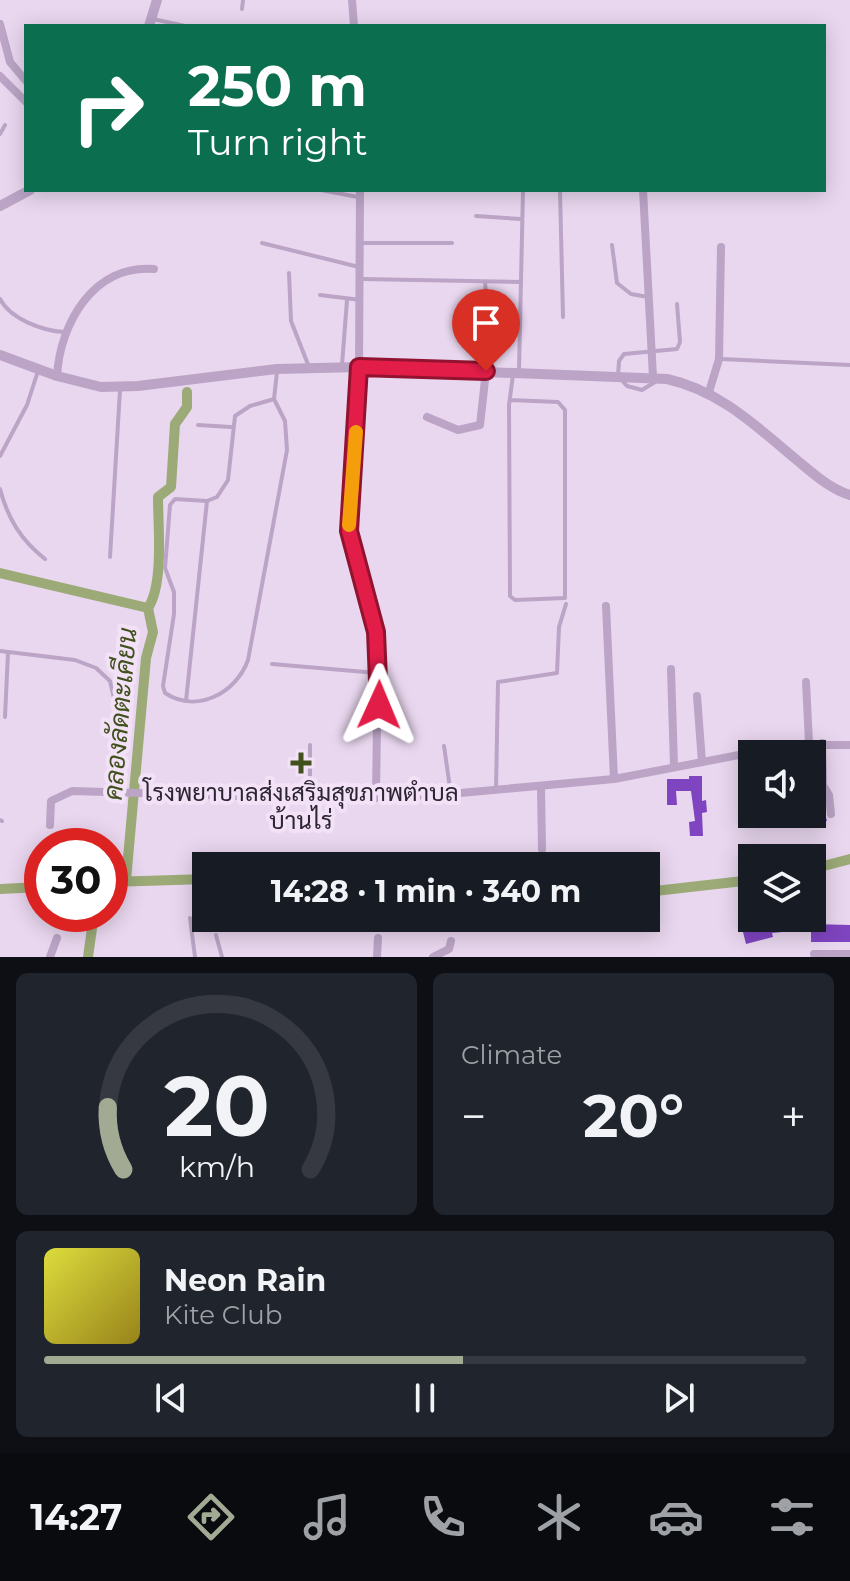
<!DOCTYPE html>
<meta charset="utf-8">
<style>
:root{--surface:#171b24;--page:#20242c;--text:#f1f3f6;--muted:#9ea1a6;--line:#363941;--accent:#a2aa94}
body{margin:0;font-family:Montserrat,Sarabun,sans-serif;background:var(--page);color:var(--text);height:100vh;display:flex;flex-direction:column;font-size:30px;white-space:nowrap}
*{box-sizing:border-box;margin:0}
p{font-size:26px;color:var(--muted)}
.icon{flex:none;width:44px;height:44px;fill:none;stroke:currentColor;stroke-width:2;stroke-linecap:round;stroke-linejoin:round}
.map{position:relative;height:957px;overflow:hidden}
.panel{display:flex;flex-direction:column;gap:16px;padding:16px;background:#0d0f14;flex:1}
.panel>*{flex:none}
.top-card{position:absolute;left:24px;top:24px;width:802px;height:168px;border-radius:0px;box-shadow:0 4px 20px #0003;background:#0b6e4f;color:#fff;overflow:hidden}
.fabs{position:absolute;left:738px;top:740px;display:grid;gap:16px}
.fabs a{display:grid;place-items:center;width:88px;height:88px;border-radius:0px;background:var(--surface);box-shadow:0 4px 20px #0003;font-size:40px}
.speed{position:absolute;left:24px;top:828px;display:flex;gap:16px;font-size:40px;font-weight:700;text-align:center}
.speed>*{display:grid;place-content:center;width:104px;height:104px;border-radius:50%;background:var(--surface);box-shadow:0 4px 20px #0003;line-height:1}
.speed .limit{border:12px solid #d22;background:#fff;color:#111}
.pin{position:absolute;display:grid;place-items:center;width:68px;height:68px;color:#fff;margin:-82px -34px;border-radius:50% 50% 50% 0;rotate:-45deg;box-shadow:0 0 8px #0007}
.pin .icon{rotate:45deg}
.me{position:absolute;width:88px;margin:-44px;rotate:1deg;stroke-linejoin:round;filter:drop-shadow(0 0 6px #0008)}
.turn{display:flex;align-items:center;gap:28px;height:168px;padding:0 32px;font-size:36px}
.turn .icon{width:104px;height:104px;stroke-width:2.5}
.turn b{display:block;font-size:56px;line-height:68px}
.big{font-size:60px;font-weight:700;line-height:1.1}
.panel .card{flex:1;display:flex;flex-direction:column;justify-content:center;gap:12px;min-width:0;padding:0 28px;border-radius:12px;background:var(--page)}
.panel .dial{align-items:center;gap:0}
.dial svg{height:208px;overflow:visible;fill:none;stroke:var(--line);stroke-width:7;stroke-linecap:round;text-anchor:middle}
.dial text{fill:var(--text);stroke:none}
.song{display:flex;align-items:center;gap:24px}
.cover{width:96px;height:96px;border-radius:12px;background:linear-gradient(135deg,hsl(60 70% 55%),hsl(50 70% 35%))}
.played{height:8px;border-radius:4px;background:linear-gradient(90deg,var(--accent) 55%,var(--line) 55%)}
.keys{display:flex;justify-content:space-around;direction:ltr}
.heat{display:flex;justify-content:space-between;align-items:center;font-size:44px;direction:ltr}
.panel .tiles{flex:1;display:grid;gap:16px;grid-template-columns:1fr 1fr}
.card:last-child{grid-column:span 2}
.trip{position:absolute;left:192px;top:852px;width:468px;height:80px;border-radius:0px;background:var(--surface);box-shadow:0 4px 20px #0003;font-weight:700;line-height:80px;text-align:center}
.tabs{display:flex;height:128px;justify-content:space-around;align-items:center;background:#090b0e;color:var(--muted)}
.tabs .icon{width:56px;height:56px}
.tabs .current{color:var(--accent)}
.tabs b{font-size:36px;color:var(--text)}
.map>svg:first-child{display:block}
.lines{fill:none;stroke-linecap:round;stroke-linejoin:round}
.canal{stroke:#9caa78;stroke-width:10}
.building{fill:#7f44c0}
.service{stroke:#bba4c6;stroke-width:4}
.minor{stroke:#bba4c6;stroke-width:8}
.tertiary{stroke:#bba4c6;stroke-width:10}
.route-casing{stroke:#92132f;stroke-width:20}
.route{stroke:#e11d48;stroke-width:14}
.slow{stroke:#f59e0b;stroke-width:14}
.poi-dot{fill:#41511d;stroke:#f3e2f7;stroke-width:3}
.labels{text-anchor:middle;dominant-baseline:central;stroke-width:8;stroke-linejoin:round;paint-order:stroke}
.poi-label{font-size:24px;fill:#2c2532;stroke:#f3e2f7}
.water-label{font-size:26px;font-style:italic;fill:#41511d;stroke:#f3e2f7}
</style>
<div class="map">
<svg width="850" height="957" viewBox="0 0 850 957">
<rect width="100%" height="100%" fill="#e9d7ef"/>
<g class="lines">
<!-- canal -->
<g class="canal">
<path d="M0,573L148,608L153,632L146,658L126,880"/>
<path d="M148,608C164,584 158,526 158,497L171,487L175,424L187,407V392"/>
<path d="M812,869L850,859"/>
<path d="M110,882L206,879"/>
<path d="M0,889L42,887"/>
<path d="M646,892L752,880"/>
<path d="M88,957L94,914"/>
</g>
</g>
<!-- building -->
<g class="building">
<path d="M689,776H702V801L706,800L707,812L702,813L703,836H690L689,822L695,821L691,791H676L677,805H667V779H689Z"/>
<path d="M817,787L827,821L795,823L794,814H812V788Z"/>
<path d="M779,918H790L792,931L772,933L773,937L746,944L743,932L779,923Z"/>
<path d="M811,924L850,925V942H811Z"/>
</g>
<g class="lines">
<!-- service -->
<g class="service">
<path d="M242,9L243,0"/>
<path d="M153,19L185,26"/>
<path d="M0,134L5,125"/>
<path d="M321,190L358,197"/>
<path d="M560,190L563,317"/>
<path d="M476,216L521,219"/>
<path d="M262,243L359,267"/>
<path d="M361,243H452"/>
<path d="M612,245L617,283L631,294L648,297"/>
<path d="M289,273L291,321L309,367"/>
<path d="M362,279L521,282"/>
<path d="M485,282L488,318L520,319"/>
<path d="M320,295L361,300"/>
<path d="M0,299C10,319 43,331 64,332"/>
<path d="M721,359L850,365"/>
<path d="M342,365L347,300"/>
<path d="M519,370L523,190"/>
<path d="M655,382L642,390L627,386L618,376L619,361L624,354L677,349L680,342L677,304"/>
<path d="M274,399L250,406L235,416L228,480L217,497L207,501L175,499L170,505L165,568L174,592V614L163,686L165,693C197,714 236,693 248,660L287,450L285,421L274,399L277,372"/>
<path d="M510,400L558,402L565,410V598L515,600L510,596L509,405L513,375"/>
<path d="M198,425L231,427"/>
<path d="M0,456L27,405L38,371"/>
<path d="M0,489C8,519 21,540 45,559"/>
<path d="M110,557L120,390"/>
<path d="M0,651L75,660L96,668L110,681L114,698"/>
<path d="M272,664L377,673"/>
<path d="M186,701L207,501"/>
<path d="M5,717L8,652"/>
<path d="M444,746L451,795"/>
<path d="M496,789L498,682L557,673L559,627L566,604"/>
<path d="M284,796L286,822"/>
<path d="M310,798V745"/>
<path d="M0,820L2,821"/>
<path d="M190,918L195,957"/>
<path d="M216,935L222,957"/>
</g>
<!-- minor -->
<g class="minor">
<path d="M352,0L354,26"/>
<path d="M0,24L10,62L26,81"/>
<path d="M0,76L26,102"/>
<path d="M360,190L359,367L349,531L378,644L376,798"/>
<path d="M643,190L653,377"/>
<path d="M57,376C60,323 94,264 154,269"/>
<path d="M709,392L719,359L721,247"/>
<path d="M427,417L458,430L480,425L486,371"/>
<path d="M606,606L614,779"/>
<path d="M671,669L674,766"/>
<path d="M806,682L809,743"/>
<path d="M697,696L702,762"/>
<path d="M822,743L823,785L829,795L831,814"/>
<path d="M541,788L542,849"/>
<path d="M50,825L51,801L72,791L310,798L438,795L614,779L791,745H850"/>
<path d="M814,954H850"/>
<path d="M50,957L57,938"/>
<path d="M377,957L378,938"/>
<path d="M433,957L449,949L451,941"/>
</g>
<!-- tertiary -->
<g class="tertiary">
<path d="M149,26L157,0"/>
<path d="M0,206L30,190"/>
<path d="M0,355L57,376L101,387L138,386L277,369L359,367L667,379C721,391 757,427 798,461C814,474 830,489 850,495"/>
</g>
</g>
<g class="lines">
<!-- route casing -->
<g class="route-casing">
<path id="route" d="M379,705L376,632L349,531L359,367L486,371"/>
</g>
<!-- route -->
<use href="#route" class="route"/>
<!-- slow -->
<path class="slow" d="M349,525L356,432"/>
</g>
<!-- markers -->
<path class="poi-dot" d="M297 751h8v8h8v8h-8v8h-8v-8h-8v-8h8z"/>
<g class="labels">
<!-- poi labels -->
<g class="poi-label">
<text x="301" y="792">โรงพยาบาลส่งเสริมสุขภาพตำบล<tspan x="301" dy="28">บ้านไร่</tspan></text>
</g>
<!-- water labels -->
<g class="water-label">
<text transform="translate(120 714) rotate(-85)">คลองลัดตะเคียน</text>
</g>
</g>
</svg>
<div class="fabs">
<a><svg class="icon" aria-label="sound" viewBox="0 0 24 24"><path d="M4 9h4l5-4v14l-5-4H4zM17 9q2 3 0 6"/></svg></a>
<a><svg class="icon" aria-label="layers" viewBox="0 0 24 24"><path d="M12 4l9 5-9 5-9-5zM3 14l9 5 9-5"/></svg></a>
</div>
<div class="speed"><div class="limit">30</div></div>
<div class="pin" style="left:486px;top:371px;background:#d93025"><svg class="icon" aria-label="arrive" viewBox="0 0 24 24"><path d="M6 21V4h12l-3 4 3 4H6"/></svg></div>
<svg class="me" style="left:379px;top:705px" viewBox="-20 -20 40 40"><path d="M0-17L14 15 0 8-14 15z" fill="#e11d48" stroke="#fff" stroke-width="4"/></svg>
<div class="trip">14:28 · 1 min · 340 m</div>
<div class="top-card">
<div class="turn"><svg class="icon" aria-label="right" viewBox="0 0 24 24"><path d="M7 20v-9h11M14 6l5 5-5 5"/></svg><div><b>250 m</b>Turn right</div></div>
</div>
</div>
<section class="panel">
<div class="tiles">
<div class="card dial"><svg viewBox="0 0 100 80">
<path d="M14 69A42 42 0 1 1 86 69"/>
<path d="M14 69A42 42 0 0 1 8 45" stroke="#a2aa94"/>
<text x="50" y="56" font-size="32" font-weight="700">20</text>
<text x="50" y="72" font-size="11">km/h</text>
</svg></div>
<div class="card"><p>Climate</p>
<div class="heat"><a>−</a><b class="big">20°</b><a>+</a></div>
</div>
<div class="card">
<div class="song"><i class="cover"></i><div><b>Neon Rain</b><p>Kite Club</p></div></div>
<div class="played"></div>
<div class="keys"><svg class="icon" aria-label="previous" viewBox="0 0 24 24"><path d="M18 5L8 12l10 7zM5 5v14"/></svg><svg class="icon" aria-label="pause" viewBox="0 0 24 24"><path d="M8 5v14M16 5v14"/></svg><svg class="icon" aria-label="next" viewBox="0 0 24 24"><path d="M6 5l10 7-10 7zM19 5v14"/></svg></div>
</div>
</div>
</section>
<nav class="tabs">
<b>14:27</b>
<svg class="icon current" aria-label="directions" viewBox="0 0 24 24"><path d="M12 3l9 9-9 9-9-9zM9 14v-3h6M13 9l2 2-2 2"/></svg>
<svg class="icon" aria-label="music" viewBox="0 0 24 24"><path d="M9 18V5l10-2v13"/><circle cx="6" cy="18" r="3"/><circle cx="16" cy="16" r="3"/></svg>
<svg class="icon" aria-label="phone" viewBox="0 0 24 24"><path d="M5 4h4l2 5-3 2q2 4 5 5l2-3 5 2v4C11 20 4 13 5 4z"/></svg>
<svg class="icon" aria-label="climate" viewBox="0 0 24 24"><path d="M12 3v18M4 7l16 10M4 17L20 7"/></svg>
<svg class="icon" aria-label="car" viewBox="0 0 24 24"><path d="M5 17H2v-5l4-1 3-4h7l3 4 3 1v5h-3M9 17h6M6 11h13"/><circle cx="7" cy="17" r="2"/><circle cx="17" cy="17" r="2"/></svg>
<svg class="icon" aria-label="filters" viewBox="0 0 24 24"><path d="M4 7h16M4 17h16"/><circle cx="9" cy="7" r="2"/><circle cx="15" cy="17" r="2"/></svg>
</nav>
